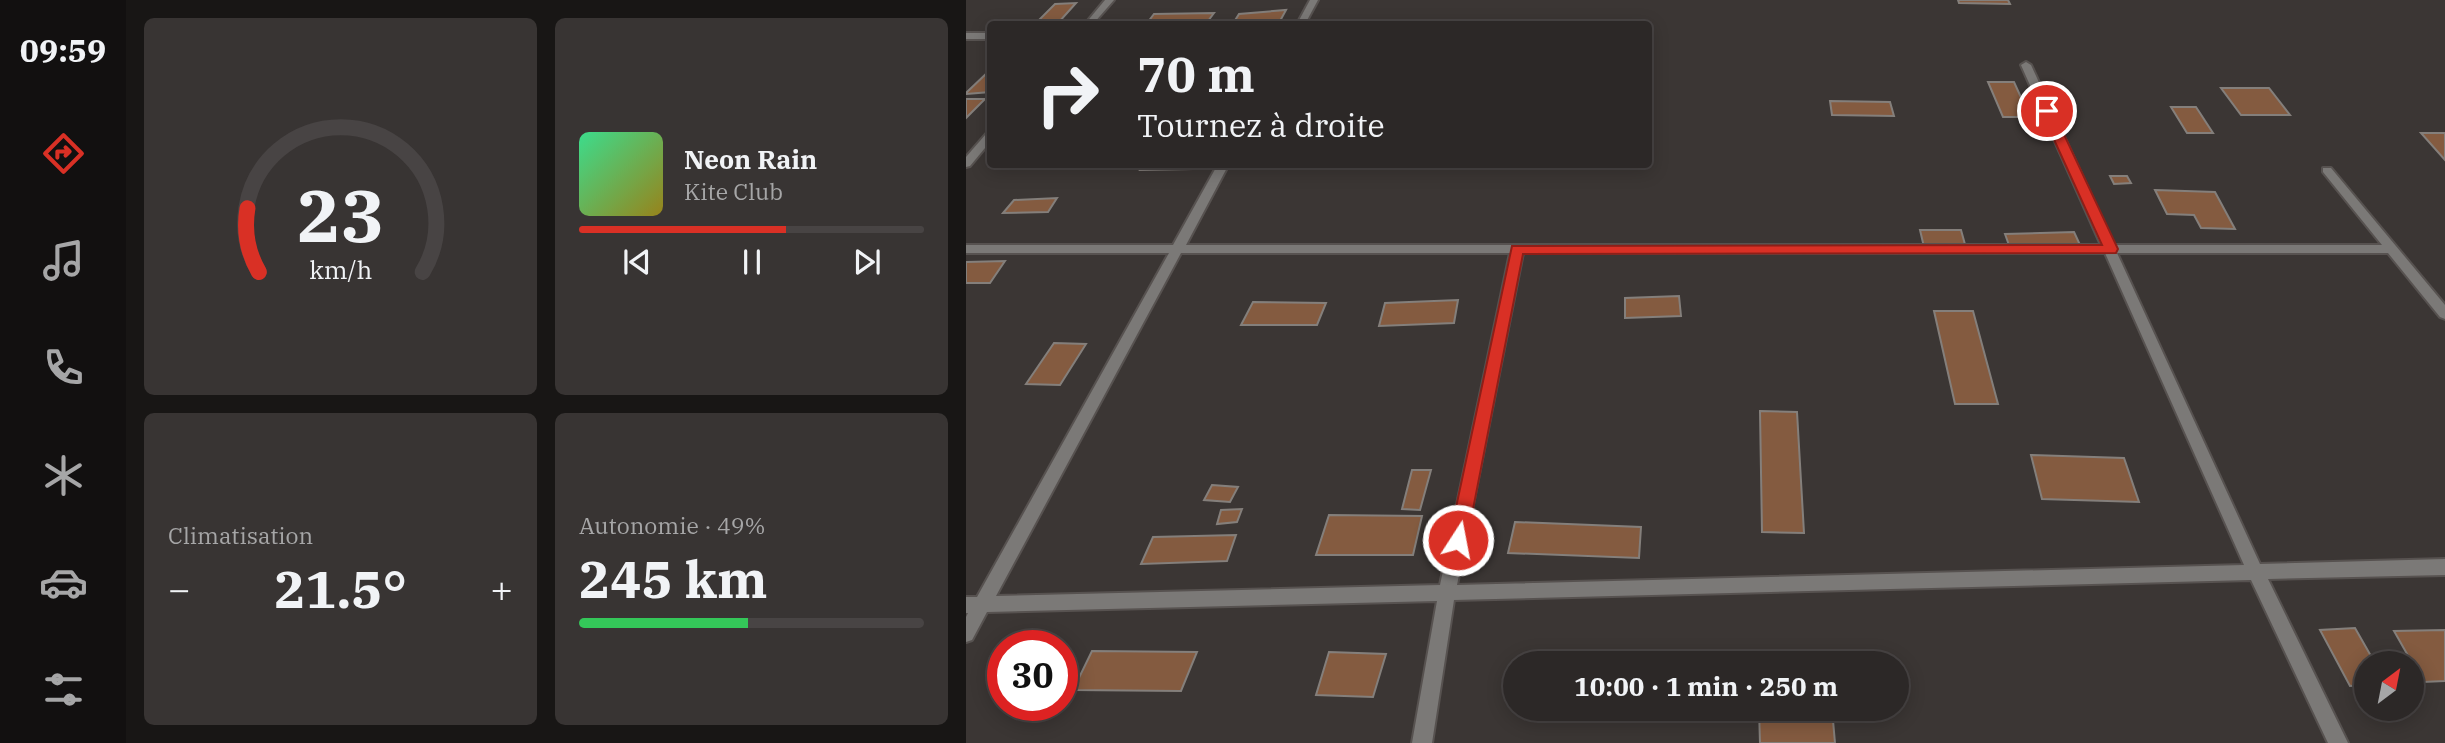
<!DOCTYPE html>
<html lang="fr">
<meta charset="utf-8">
<style>
:root{--surface:#2c2827;--page:#383433;--text:#f1f3f6;--muted:#a6a6a7;--line:#484444;--accent:#d93025}
body{margin:0;font-family:"IBM Plex Serif",serif;background:var(--page);color:var(--text);height:100vh;display:flex;flex-direction:column;font-size:26px;white-space:nowrap}
*{box-sizing:border-box;margin:0}
p{font-size:23px;color:var(--muted)}
.icon{flex:none;width:38px;height:38px;fill:none;stroke:currentColor;stroke-width:2;stroke-linecap:round;stroke-linejoin:round}
.map{position:relative;flex:1;overflow:hidden}
.drawer{display:flex;flex-direction:column;gap:18px;padding:18px;background:#181615;width:840px}
.drawer>*{flex:none}
.hud{position:absolute;left:21px;top:21px;width:665px;height:147px;border-radius:7px;box-shadow:0 4px 18px #0003,0 0 0 2px var(--line);background:#2c2827;color:var(--text);overflow:hidden}
.needle{width:46px;rotate:32deg}
.tools{position:absolute;left:1388px;top:651px;display:grid;gap:14px}
.tools a{display:grid;place-items:center;width:70px;height:70px;border-radius:50%;background:var(--surface);box-shadow:0 4px 18px #0003,0 0 0 2px var(--line);font-size:35px}
.speed{position:absolute;left:21px;top:630px;display:flex;gap:14px;font-size:35px;font-weight:700;text-align:center}
.speed>*{display:grid;place-content:center;width:91px;height:91px;border-radius:50%;background:var(--surface);box-shadow:0 4px 18px #0003,0 0 0 2px var(--line);line-height:1}
.speed .limit{border:10px solid #d22;background:#fff;color:#111}
.pin{position:absolute;display:grid;place-items:center;width:60px;height:60px;color:#fff;margin:-30px;border:4px solid #fff;border-radius:50%;box-shadow:0 2px 7px #0007}
.me{position:absolute;width:77px;margin:-38px;rotate:11deg;stroke-linejoin:round;filter:drop-shadow(0 0 5px #0008)}
.turn{display:flex;align-items:center;gap:24px;height:147px;padding:0 35px;font-size:32px}
.turn .icon{width:91px;height:91px;stroke-width:2.5}
.turn b{display:block;font-size:49px;line-height:60px}
.big{font-size:52px;font-weight:700;line-height:1.1}
.drawer .tile{flex:1;display:flex;flex-direction:column;justify-content:center;gap:10px;min-width:0;padding:0 24px;border-radius:10px;background:var(--page)}
.drawer .dial{align-items:center;gap:0}
.dial svg{height:182px;overflow:visible;fill:none;stroke:var(--line);stroke-width:7;stroke-linecap:round;text-anchor:middle}
.dial text{fill:var(--text);stroke:none}
.song{display:flex;align-items:center;gap:21px}
.cover{width:84px;height:84px;border-radius:10px;background:linear-gradient(135deg,hsl(150 70% 55%),hsl(50 70% 35%))}
.played{height:7px;border-radius:4px;background:linear-gradient(90deg,var(--accent) 60%,var(--line) 60%)}
.keys{display:flex;justify-content:space-around;direction:ltr}
.heat{display:flex;justify-content:space-between;align-items:center;font-size:38px;direction:ltr}
.charge{height:10px;border-radius:5px;background:linear-gradient(90deg,#34c759 49%,var(--line) 0)}
.drawer .tiles{flex:1;display:grid;gap:18px;grid-template-columns:repeat(2,1fr)}
.trip{position:absolute;left:537px;top:651px;width:406px;height:70px;border-radius:35px;background:var(--surface);box-shadow:0 4px 18px #0003,0 0 0 2px var(--line);font-weight:700;line-height:70px;text-align:center}
main{display:flex;flex:1;min-height:0}
.tab-bar{display:flex;flex-direction:column;width:126px;justify-content:space-around;align-items:center;background:#121010;color:var(--muted)}
.tab-bar .icon{width:49px;height:49px}
.tab-bar .current{color:var(--accent)}
.tab-bar b{font-size:32px;color:var(--text)}
.map>svg:first-child{display:block}
.building{fill:#845b40;stroke:#847f7b;stroke-width:2}
.lines{fill:none;stroke-linecap:round;stroke-linejoin:round}
.minor-casing{stroke:#575250;stroke-width:4}
.minor{fill:#7b7977;fill-rule:evenodd}
.route{fill:#d93025;stroke:#8d1f18;stroke-width:2}
</style>
<main>
<nav class="tab-bar">
<b>09:59</b>
<svg class="icon current" aria-label="directions" viewBox="0 0 24 24"><path d="M12 3l9 9-9 9-9-9zM9 14v-3h6M13 9l2 2-2 2"/></svg>
<svg class="icon" aria-label="music" viewBox="0 0 24 24"><path d="M9 18V5l10-2v13"/><circle cx="6" cy="18" r="3"/><circle cx="16" cy="16" r="3"/></svg>
<svg class="icon" aria-label="phone" viewBox="0 0 24 24"><path d="M5 4h4l2 5-3 2q2 4 5 5l2-3 5 2v4C11 20 4 13 5 4z"/></svg>
<svg class="icon" aria-label="climate" viewBox="0 0 24 24"><path d="M12 3v18M4 7l16 10M4 17L20 7"/></svg>
<svg class="icon" aria-label="car" viewBox="0 0 24 24"><path d="M5 17H2v-5l4-1 3-4h7l3 4 3 1v5h-3M9 17h6M6 11h13"/><circle cx="7" cy="17" r="2"/><circle cx="17" cy="17" r="2"/></svg>
<svg class="icon" aria-label="filters" viewBox="0 0 24 24"><path d="M4 7h16M4 17h16"/><circle cx="9" cy="7" r="2"/><circle cx="15" cy="17" r="2"/></svg>
</nav>
<section class="drawer">
<div class="tiles">
<div class="tile dial"><svg viewBox="0 0 100 80">
<path d="M14 69A42 42 0 1 1 86 69"/>
<path d="M14 69A42 42 0 0 1 9 41" stroke="#d93025"/>
<text x="50" y="56" font-size="32" font-weight="700">23</text>
<text x="50" y="72" font-size="11">km/h</text>
</svg></div>
<div class="tile">
<div class="song"><i class="cover"></i><div><b>Neon Rain</b><p>Kite Club</p></div></div>
<div class="played"></div>
<div class="keys"><svg class="icon" aria-label="previous" viewBox="0 0 24 24"><path d="M18 5L8 12l10 7zM5 5v14"/></svg><svg class="icon" aria-label="pause" viewBox="0 0 24 24"><path d="M8 5v14M16 5v14"/></svg><svg class="icon" aria-label="next" viewBox="0 0 24 24"><path d="M6 5l10 7-10 7zM19 5v14"/></svg></div>
</div>
<div class="tile"><p>Climatisation</p>
<div class="heat"><a>−</a><b class="big">21.5°</b><a>+</a></div>
</div>
<div class="tile"><p>Autonomie · 49%</p><b class="big">245 km</b><div class="charge"></div></div>
</div>
</section>
<div class="map">
<svg width="1479" height="743" viewBox="0 0 1479 743">
<rect width="100%" height="100%" fill="#3b3634"/>
<!-- building -->
<g class="building">
<path d="M992,0H1042L1044,4L993,3Z"/>
<path d="M110,3L93,22H71L89,4Z"/>
<path d="M320,10L314,21L268,22L273,14Z"/>
<path d="M248,13L242,21L182,22L188,14Z"/>
<path d="M23,71L24,92L0,94V93Z"/>
<path d="M1022,82H1048L1064,117H1037Z"/>
<path d="M1255,88H1303L1324,115H1275Z"/>
<path d="M0,99H19L0,118Z"/>
<path d="M864,101L924,102L928,116L866,115Z"/>
<path d="M1205,107H1230L1247,133H1221Z"/>
<path d="M1455,133H1479V160Z"/>
<path d="M177,164H229L227,169L174,170Z"/>
<path d="M1144,176H1161L1165,183L1148,184Z"/>
<path d="M1189,190L1249,192L1269,229L1235,228L1228,215L1201,214Z"/>
<path d="M91,198L82,212L37,213L48,200Z"/>
<path d="M954,230H995L1000,248L958,247Z"/>
<path d="M1108,232L1115,247L1044,248L1039,234Z"/>
<path d="M39,261L24,283H0V262Z"/>
<path d="M713,296L715,316L659,318V298Z"/>
<path d="M492,300L488,323L413,326L419,303Z"/>
<path d="M287,302L360,303L351,325H275Z"/>
<path d="M968,311H1007L1032,404H989Z"/>
<path d="M88,343L120,344L94,385L60,384Z"/>
<path d="M794,411L831,412L838,533L796,532Z"/>
<path d="M1065,455L1158,458L1173,502L1076,499Z"/>
<path d="M446,470H465L454,510L436,509Z"/>
<path d="M246,485L272,487L264,502L238,500Z"/>
<path d="M276,509L271,522L251,524L255,510Z"/>
<path d="M363,515L456,516L447,555H350Z"/>
<path d="M549,522L675,527L673,558L542,553Z"/>
<path d="M270,535L261,561L175,564L187,537Z"/>
<path d="M1389,628L1409,663H1400V685L1384,686L1354,630Z"/>
<path d="M1479,630V681L1457,682L1428,631Z"/>
<path d="M126,651L231,652L215,691L107,690Z"/>
<path d="M363,652L420,654L407,697L350,695Z"/>
<path d="M793,709H866L869,743H794Z"/>
</g>
<g class="lines">
<!-- minor casing -->
<g class="minor-casing">
<g id="minor">
<path d="M139,0H148L127,24H119Z"/>
<path d="M344,0H352L339,24H331Z"/>
<rect x="0" y="33" width="24" height="6"/>
<path d="M1060,62L1065,65L1148,245H1416L1357,172V168H1365L1479,305V319L1474,317L1422,253H1151L1294,564L1479,559V575L1302,579L1382,743H1362L1285,580L488,600L466,743H446L471,601L21,612L6,640L0,642V617L2,613H0V597H11L203,253H0V245H207L252,164H263L220,245H1135L1055,65ZM215,253H544L474,585L30,596ZM557,253H1139L1278,565L491,585Z"/>
<path d="M24,133V142L4,166L0,167V157L20,134Z"/>
</g>
</g>
<!-- minor -->
<use href="#minor" class="minor"/>
</g>
<!-- route -->
<path class="route" d="M1081,107L1087,111L1152,249L1150,253L557,254L501,540L499,545L492,548L486,545L483,540L546,246L1136,245L1075,111Z"/>
</svg>
<div class="tools">
<a><svg class="needle" viewBox="-14 -14 28 28"><path d="M0-13l5 13h-10z" fill="#e53935"/><path d="M0 13l5-13h-10z" fill="#a6a6a7"/></svg></a>
</div>
<div class="speed"><div class="limit">30</div></div>
<div class="pin" style="left:1081px;top:111px;background:#d93025"><svg class="icon" aria-label="arrive" viewBox="0 0 24 24"><path d="M6 21V4h12l-3 4 3 4H6"/></svg></div>
<svg class="me" style="left:492px;top:540px" viewBox="-20 -20 40 40"><circle r="17" fill="#d93025" stroke="#fff" stroke-width="3"/><path d="M0-11L8 9 0 5-8 9z" fill="#fff"/></svg>
<div class="trip">10:00 · 1 min · 250 m</div>
<div class="hud">
<div class="turn"><svg class="icon" aria-label="right" viewBox="0 0 24 24"><path d="M7 20v-9h11M14 6l5 5-5 5"/></svg><div><b>70 m</b>Tournez à droite</div></div>
</div>
</div>
</main>
